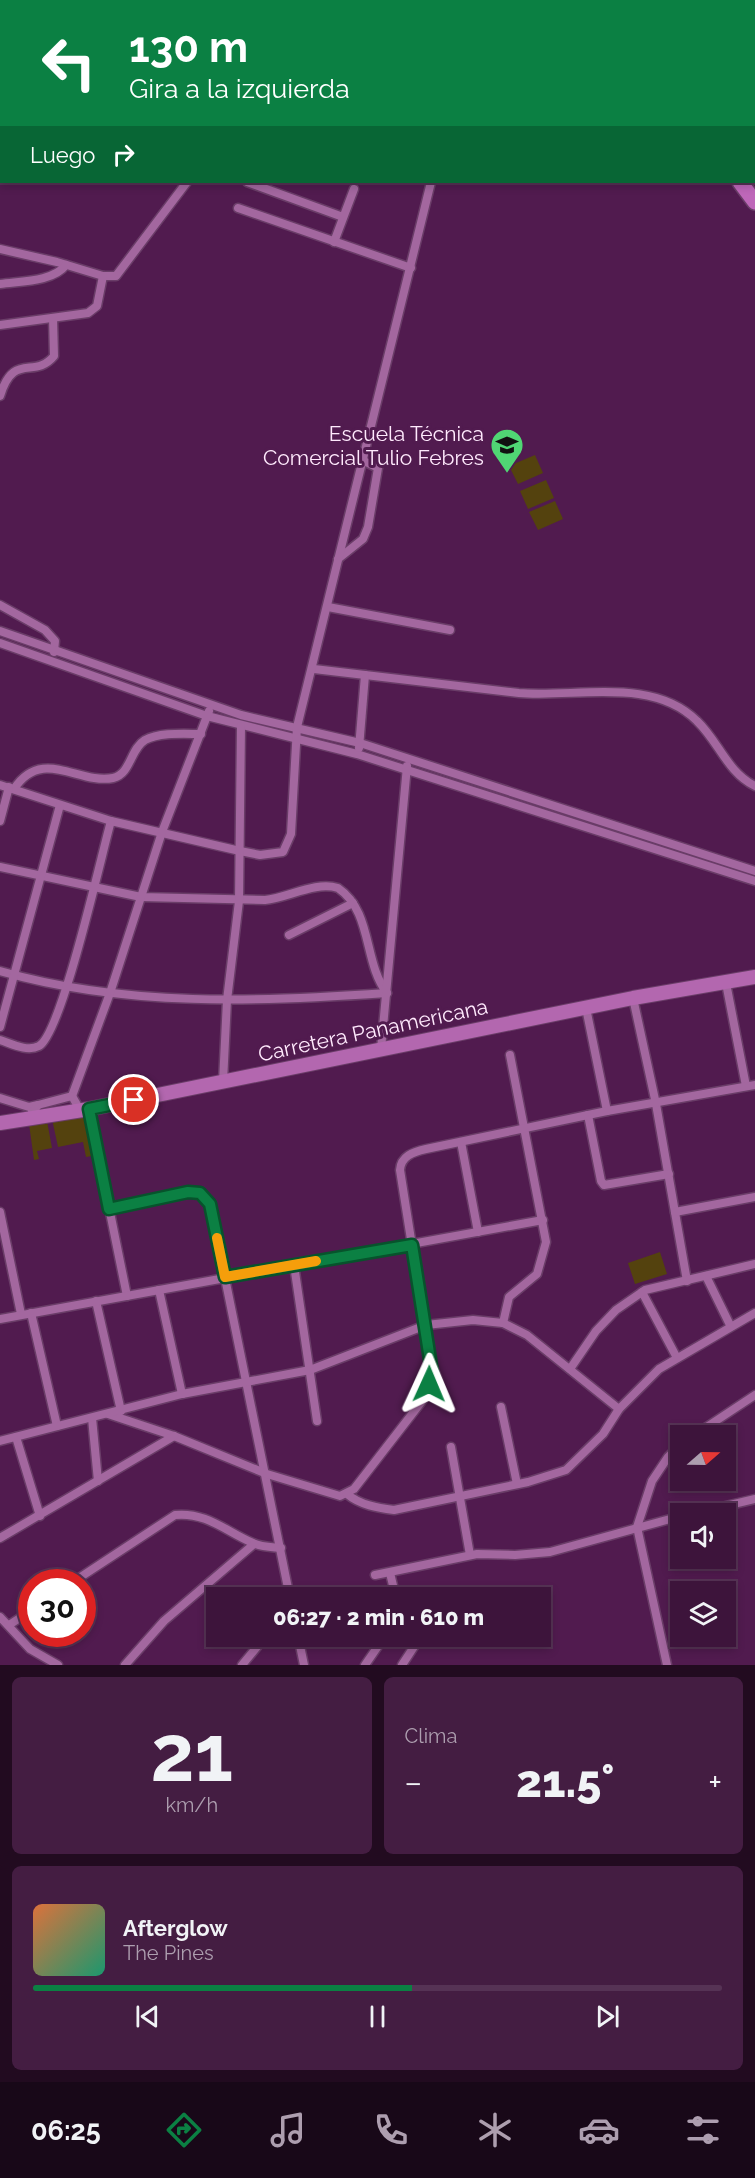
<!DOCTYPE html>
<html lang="es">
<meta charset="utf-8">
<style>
:root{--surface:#3d143b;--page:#441d42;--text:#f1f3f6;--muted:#ad9eaf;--line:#563355;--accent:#0b8043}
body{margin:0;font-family:Raleway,sans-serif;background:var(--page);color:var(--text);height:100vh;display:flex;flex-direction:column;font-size:22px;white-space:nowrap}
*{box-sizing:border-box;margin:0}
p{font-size:20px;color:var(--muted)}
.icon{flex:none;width:33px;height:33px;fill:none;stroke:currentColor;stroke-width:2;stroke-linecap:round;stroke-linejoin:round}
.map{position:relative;height:1665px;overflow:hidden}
.side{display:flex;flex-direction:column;gap:12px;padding:12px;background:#220b20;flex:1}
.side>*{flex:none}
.hud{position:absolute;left:0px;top:0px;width:756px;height:183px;box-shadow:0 3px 9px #0003,0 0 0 2px var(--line);background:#0b8043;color:#fff;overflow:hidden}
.needle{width:39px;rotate:70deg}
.buttons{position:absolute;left:670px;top:1425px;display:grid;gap:12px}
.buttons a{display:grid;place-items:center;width:66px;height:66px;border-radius:0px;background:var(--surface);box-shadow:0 3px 9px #0003,0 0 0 2px var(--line);font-size:30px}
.speed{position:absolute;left:18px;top:1569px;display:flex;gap:12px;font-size:30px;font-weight:700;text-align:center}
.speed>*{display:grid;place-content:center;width:78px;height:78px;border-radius:50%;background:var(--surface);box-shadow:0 3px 9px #0003,0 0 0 2px var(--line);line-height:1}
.speed .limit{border:9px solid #d22;background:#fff;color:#111}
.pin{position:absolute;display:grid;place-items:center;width:51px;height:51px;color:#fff;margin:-26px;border:3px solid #fff;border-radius:50%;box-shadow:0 2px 6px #0007}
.me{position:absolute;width:66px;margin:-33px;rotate:1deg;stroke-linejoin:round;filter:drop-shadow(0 0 4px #0008)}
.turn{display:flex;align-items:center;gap:21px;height:126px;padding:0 30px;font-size:27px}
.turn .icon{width:78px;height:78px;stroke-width:2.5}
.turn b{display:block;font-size:42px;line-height:51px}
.then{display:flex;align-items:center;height:57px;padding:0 30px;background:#0003;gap:12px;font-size:22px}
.big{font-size:45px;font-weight:800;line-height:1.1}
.side .widget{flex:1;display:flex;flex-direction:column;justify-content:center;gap:9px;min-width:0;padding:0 21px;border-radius:9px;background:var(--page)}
.side .dial{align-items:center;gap:0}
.dial b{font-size:78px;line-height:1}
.song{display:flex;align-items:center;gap:18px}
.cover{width:72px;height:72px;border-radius:9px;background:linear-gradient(135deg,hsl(20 70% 55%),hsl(160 70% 35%))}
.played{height:6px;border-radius:3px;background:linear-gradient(90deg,var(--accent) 55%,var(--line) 55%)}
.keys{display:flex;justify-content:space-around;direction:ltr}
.heat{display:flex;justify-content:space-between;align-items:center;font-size:33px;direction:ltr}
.side .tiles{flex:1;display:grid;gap:12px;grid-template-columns:1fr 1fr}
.widget:last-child{grid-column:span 2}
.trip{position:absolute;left:206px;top:1587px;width:345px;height:60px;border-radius:0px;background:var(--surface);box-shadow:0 3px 9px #0003,0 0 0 2px var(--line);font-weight:800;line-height:60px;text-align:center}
.menu{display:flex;height:96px;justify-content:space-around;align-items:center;background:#180818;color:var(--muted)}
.menu .icon{width:42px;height:42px}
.menu .current{color:var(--accent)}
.menu b{font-size:27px;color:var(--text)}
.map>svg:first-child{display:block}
.green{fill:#54420e}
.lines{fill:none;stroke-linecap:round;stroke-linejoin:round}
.street-casing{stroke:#6a3d68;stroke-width:11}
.primary-casing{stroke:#6a3d68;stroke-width:16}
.highway-casing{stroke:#6a3d68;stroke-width:18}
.street{stroke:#a3679f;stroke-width:8}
.primary{stroke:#b367af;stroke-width:14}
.highway{stroke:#be67b9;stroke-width:15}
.route-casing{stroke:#07532c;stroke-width:15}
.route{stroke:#0b8043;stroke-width:10}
.slow{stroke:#f59e0b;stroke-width:10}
.labels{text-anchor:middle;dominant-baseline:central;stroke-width:6;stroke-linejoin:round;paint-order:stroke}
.poi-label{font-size:21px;fill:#ffeafd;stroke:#511b4f;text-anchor:end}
.street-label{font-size:21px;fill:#ffeafd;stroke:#511b4f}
</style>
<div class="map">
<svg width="755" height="1665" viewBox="0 0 755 1665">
<rect width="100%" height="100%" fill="#511b4f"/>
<!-- green -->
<g class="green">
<path d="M535,455L543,473L518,484L509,466Z"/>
<path d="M546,480L554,498L528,509L520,491Z"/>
<path d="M555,501L563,519L538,530L529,512Z"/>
<path d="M87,1113L92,1156L86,1157L83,1142L58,1147L52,1119Z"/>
<path d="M47,1121L52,1148L37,1151L39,1159L34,1160L29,1124Z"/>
<path d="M660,1252L667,1274L635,1284L628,1263Z"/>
</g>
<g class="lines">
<!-- street casing -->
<g class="street-casing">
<g id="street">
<path d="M158,0L162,2"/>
<path d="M370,0L375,2"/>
<path d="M695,0V2"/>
<path d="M11,2L12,0"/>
<path d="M278,2L282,0"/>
<path d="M386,2V0"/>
<path d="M470,2V0"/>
<path d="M754,16L755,17"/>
<path d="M0,28L2,24"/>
<path d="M754,61H755"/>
<path d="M0,117L2,118"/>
<path d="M754,126L755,129"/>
<path d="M247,182L343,217"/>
<path d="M238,208L411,268"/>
<path d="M334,242L354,189"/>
<path d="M0,249L57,262L103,276H116L187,182"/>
<path d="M0,284C20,281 53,282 66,265"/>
<path d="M0,325L88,313L97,306L103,276"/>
<path d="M0,396C14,351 34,380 54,356L53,318"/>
<path d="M338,559L363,539L368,527L378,468L362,460"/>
<path d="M0,605L45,630L55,641L54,652"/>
<path d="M328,607L450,630"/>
<path d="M0,631L241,715L360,743L755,871"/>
<path d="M0,643L207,716L357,754L755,881"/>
<path d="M314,669L519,693C575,698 652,676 697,721C719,742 727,772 755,786"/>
<path d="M359,748L365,675"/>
<path d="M0,785L111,821L240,851L260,855L283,852L291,834L297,727L431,182"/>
<path d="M14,789C42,746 79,785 113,778C131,774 130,749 145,740C160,732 185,734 201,734"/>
<path d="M0,821L9,787"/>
<path d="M0,867L141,897L265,900C288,898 315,881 338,888C373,912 363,962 387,993"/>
<path d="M289,935L353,903"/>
<path d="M0,971C125,1007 259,1002 387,993"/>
<path d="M726,983L746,1086"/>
<path d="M633,998L656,1104L687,1281"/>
<path d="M586,1008L607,1111"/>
<path d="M0,1027L60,805"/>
<path d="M0,1040C12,1044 27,1052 39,1046C62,1033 101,856 111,821"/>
<path d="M381,1049L407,766"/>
<path d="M223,1082L227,1000L239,901L241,726"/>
<path d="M72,1096L110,993L162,832L209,711"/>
<path d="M0,1098L29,1107L38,1105"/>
<path d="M89,1109L127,1296"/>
<path d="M588,1115L601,1181L604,1185L669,1174"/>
<path d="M29,1117L38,1105L72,1096L80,1110"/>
<path d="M461,1142L478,1232"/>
<path d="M109,1210L188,1192L200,1193L210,1204L290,1598"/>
<path d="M0,1212L21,1314"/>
<path d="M675,1212L755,1197"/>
<path d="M294,1265L317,1421"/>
<path d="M706,1276L730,1325"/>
<path d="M159,1290L182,1394"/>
<path d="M642,1292L677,1358"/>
<path d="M96,1301L121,1411"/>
<path d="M31,1313L57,1426"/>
<path d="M0,1319L543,1220"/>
<path d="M503,1323L509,1297L537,1274L546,1242L510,1055"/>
<path d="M570,1369L596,1331L616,1310L645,1290L755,1264"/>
<path d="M501,1407L517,1484"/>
<path d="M108,1414L174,1436L267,1474L340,1496L354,1489L426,1396L432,1372L400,1170C401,1156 413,1152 426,1149L607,1111L755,1085"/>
<path d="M92,1418L98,1481"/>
<path d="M693,1436L755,1395"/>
<path d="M16,1437L40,1516"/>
<path d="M0,1441L182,1394L310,1370L426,1325L473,1320L503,1323L527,1335L619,1409"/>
<path d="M451,1447L470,1555"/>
<path d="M347,1494C360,1505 378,1508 394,1510L528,1482L566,1470L603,1434L619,1409L659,1369L755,1313"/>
<path d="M692,1514L755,1499"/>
<path d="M0,1538L174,1436"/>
<path d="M390,1573L396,1598"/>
<path d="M375,1575L477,1554L515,1555L550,1552L681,1516"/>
<path d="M73,1582L175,1515C207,1512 225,1531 253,1543C261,1547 272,1547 281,1548"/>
<path d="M0,1617L30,1649L58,1665"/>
<path d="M9,1625L32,1610"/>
<path d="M298,1636L304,1665"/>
<path d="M125,1665L164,1621L254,1544"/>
<path d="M242,1665L266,1636"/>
<path d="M365,1665L385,1636"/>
<path d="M402,1665L421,1636"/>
<path d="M667,1665L637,1527L652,1481L668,1457L681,1444"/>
</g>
</g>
<!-- primary casing -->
<g class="primary-casing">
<path id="primary" d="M0,1123L89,1109L633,998L755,977"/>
</g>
<!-- highway casing -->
<g class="highway-casing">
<g id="highway">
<path d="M647,0V2"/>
<path d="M740,182L755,202"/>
</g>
</g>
<!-- street -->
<use href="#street" class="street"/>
<!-- primary -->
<use href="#primary" class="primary"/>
<!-- highway -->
<use href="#highway" class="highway"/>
</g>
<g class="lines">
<!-- route casing -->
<g class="route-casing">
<path id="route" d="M134,1100L89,1109L109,1209L188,1192L200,1193L210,1204L225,1277L412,1245L432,1372L429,1384"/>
</g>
<!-- route -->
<use href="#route" class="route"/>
<!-- slow -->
<path class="slow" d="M217,1238L225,1277L316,1261"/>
</g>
<!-- icons -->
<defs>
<g id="school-pin" transform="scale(1.725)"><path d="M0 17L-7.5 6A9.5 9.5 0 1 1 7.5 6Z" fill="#50d674" stroke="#511b4f"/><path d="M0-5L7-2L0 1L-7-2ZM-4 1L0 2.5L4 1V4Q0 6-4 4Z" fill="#111"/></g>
</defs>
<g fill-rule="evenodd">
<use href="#school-pin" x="507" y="445"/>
</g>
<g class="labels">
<!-- poi labels -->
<g class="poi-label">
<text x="484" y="433">Escuela Técnica<tspan x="484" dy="24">Comercial Tulio Febres</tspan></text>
</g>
<!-- street labels -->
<g class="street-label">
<text transform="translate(373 1030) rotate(-12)">Carretera Panamericana</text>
</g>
</g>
</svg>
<div class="buttons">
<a><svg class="needle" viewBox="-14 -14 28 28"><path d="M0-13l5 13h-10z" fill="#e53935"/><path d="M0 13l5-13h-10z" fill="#ad9eaf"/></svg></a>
<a><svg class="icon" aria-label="sound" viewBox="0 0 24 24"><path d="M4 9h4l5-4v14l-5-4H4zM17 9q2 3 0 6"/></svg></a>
<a><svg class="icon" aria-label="layers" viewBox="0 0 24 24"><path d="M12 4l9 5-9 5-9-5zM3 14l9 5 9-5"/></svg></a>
</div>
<div class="speed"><div class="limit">30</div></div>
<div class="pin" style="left:134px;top:1100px;background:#d93025"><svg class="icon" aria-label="arrive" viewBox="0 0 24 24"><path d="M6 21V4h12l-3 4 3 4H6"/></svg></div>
<svg class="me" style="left:429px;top:1384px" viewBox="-20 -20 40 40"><path d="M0-17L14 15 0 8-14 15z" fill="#0b8043" stroke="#fff" stroke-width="4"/></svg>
<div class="trip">06:27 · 2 min · 610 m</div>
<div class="hud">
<div class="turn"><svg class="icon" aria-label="left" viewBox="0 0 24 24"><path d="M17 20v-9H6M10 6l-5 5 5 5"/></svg><div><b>130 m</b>Gira a la izquierda</div></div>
<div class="then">Luego<svg class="icon" aria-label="right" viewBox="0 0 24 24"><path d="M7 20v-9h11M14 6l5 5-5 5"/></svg></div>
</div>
</div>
<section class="side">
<div class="tiles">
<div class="widget dial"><b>21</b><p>km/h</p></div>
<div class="widget"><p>Clima</p>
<div class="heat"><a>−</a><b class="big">21.5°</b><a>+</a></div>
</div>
<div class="widget">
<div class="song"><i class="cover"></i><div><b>Afterglow</b><p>The Pines</p></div></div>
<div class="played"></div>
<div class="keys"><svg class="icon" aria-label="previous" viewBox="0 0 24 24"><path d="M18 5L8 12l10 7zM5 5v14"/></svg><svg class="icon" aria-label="pause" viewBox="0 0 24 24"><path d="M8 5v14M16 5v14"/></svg><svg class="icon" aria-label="next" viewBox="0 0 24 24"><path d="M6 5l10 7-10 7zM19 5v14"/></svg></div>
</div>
</div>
</section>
<nav class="menu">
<b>06:25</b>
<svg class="icon current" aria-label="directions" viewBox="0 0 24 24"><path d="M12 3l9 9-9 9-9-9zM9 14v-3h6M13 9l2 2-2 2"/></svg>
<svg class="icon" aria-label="music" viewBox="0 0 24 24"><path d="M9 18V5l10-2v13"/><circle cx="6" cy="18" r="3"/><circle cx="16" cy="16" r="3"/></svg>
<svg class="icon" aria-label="phone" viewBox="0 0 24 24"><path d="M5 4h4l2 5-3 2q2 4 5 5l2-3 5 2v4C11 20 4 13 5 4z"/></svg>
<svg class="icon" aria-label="climate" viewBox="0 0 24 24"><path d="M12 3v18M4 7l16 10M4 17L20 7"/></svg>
<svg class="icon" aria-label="car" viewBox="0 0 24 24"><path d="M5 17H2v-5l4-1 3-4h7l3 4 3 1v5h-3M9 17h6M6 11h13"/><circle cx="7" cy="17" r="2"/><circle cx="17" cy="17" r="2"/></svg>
<svg class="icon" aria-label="filters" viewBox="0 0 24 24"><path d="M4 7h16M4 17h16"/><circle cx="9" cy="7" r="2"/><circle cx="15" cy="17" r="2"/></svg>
</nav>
